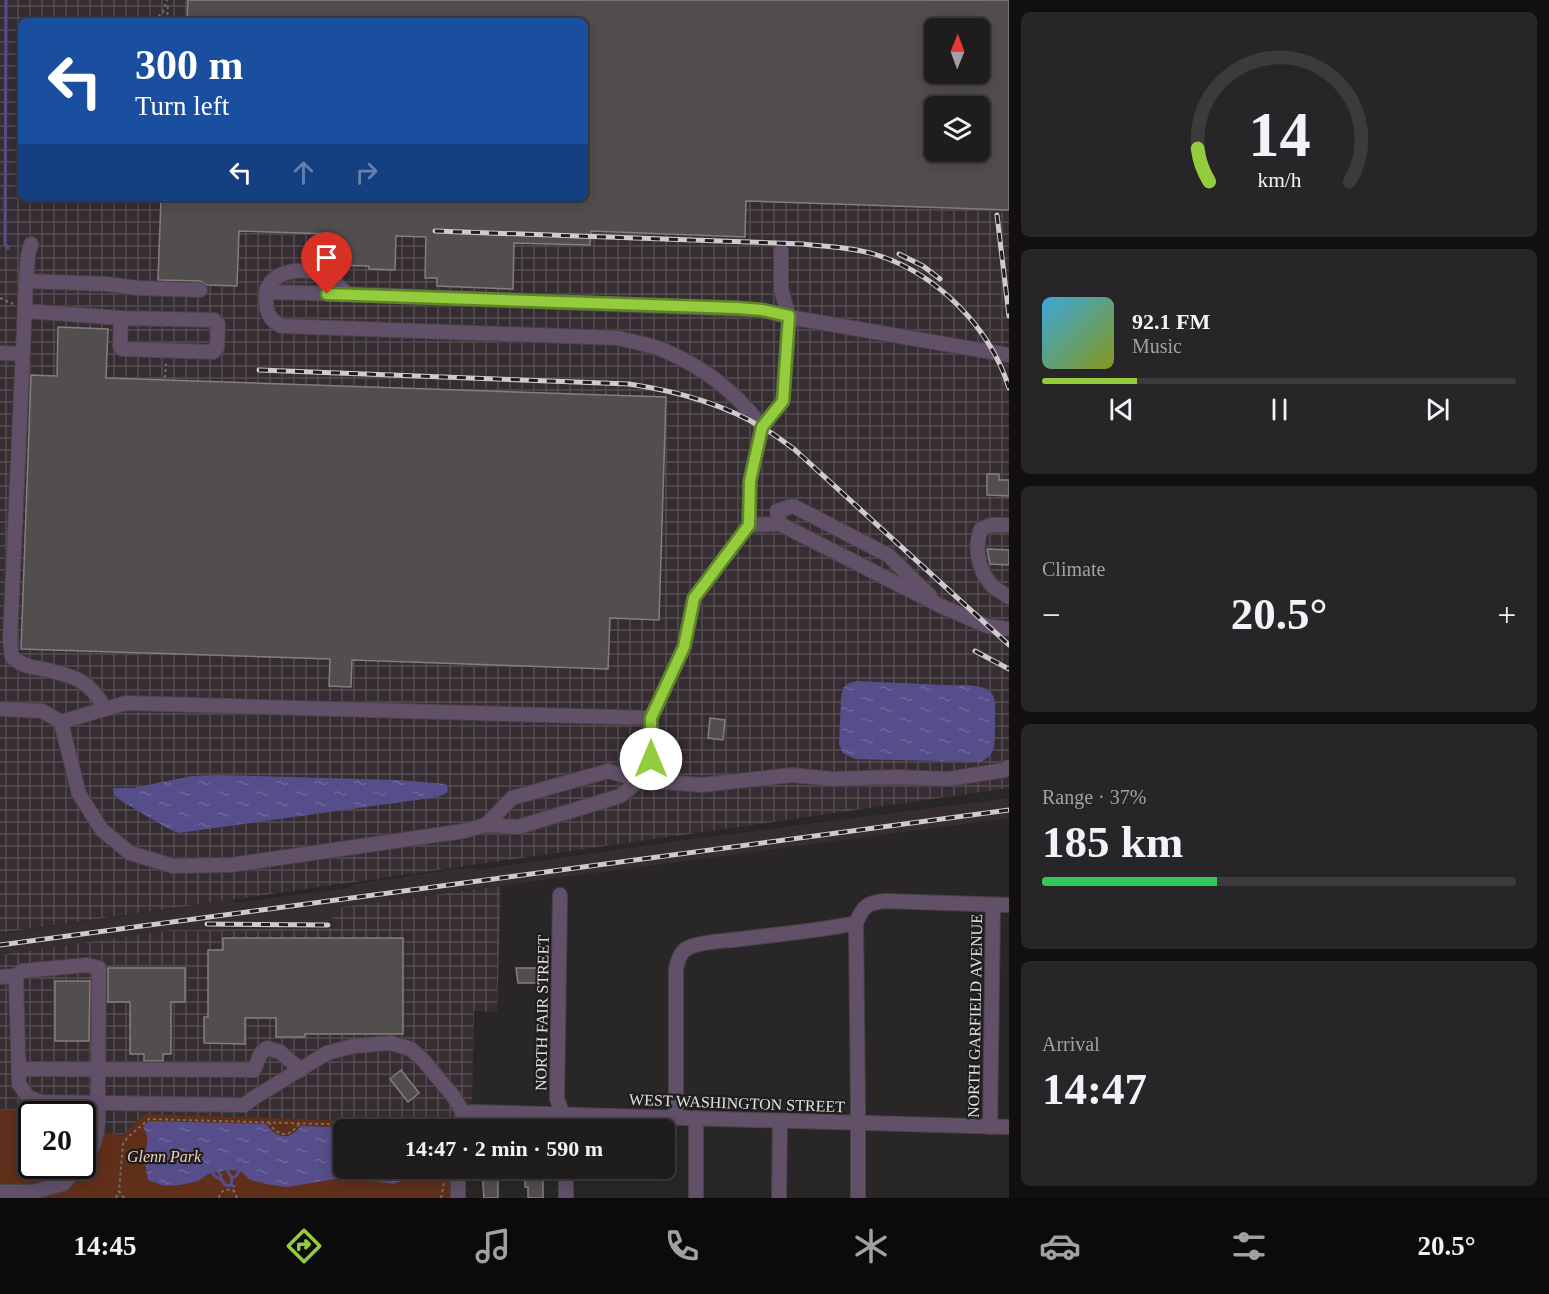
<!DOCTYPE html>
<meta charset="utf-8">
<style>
:root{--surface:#1f1c1e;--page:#272527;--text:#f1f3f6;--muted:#a1a1a4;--line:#3c3a3c;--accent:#93cc3d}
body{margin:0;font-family:Georgia,serif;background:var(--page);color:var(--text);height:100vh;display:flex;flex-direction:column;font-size:22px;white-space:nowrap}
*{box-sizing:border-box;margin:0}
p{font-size:20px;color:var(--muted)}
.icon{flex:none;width:33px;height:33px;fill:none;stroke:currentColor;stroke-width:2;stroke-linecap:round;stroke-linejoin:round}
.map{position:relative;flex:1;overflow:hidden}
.drawer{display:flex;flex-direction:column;gap:12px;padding:12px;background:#110f10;width:540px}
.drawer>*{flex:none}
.guide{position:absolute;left:18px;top:18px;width:570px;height:183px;border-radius:9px;box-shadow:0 3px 15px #0003,0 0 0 2px var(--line);background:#1a4fa0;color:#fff;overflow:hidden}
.needle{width:39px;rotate:1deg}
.fabs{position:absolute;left:924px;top:18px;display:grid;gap:12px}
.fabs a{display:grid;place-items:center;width:66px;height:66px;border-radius:9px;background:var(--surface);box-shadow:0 3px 15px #0003,0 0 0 2px var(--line);font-size:30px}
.speed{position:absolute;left:18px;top:1101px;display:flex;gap:12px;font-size:30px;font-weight:700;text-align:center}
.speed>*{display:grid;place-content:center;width:78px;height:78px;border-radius:50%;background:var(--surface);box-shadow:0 3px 15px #0003,0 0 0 2px var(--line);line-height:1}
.speed .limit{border:3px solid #111;border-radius:9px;background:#fff;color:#111}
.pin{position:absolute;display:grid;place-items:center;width:51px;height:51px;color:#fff;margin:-62px -26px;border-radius:50% 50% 50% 0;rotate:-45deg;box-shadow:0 0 6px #0007}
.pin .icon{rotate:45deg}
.me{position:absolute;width:66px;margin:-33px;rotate:0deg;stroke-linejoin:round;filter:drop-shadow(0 0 4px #0008)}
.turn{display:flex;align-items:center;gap:21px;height:126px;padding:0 18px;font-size:27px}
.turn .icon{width:78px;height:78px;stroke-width:2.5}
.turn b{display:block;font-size:42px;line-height:51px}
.lanes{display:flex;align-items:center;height:57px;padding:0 18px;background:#0003;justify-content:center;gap:30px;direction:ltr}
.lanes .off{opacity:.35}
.big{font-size:45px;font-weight:800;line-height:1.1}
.drawer .card{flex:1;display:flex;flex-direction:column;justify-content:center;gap:9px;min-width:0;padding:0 21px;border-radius:9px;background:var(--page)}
.drawer .dial{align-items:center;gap:0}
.dial svg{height:156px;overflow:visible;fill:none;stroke:var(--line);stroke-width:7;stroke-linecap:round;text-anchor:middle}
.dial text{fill:var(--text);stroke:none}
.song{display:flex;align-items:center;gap:18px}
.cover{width:72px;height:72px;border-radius:9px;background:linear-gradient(135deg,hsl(200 70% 55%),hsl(70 70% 35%))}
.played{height:6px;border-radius:3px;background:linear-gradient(90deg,var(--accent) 20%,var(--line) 20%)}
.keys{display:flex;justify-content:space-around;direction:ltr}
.heat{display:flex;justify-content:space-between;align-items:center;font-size:33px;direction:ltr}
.charge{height:9px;border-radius:4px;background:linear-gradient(90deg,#34c759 37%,var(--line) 0)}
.trip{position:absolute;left:333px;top:1119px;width:342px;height:60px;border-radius:9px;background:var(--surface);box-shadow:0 3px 15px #0003,0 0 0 2px var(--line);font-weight:800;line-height:60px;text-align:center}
.menu{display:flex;height:96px;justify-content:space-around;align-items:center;background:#0c0b0c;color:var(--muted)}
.menu .icon{width:42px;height:42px}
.menu .selected{color:var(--accent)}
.menu b{font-size:27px;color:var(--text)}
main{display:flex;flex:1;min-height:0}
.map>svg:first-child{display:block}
.built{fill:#362d32}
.industrial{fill:url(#industrial-grid);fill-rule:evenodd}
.green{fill:#602f1a}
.water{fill:url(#water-ripples)}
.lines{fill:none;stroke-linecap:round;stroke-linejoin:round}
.stream{stroke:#554e8b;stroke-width:3}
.building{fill:#524e4e;stroke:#847f7f;stroke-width:1.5;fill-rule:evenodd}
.minor-casing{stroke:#474446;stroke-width:16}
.path{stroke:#726f71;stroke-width:2;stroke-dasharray:3 3;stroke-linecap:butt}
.minor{stroke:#615068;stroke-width:14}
.rail-casing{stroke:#cdcbcc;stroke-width:5}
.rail{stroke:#201d1e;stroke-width:3;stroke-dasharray:9;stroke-linecap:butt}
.route-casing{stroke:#608528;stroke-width:15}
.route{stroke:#93cc3d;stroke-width:10}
.labels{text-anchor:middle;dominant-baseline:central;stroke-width:4.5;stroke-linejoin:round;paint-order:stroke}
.street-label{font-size:16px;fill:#e4e2e3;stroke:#201d1e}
.park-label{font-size:16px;font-style:italic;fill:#f7cfbf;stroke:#201d1e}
</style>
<main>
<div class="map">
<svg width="1009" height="1198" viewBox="0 0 1009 1198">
<defs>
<pattern id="industrial-grid" width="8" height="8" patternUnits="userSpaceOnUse" patternTransform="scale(1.5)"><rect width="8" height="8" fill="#362d32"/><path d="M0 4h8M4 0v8" fill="none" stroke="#534b50"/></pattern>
<pattern id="water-ripples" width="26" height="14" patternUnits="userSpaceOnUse" patternTransform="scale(1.5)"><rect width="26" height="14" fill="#554e8b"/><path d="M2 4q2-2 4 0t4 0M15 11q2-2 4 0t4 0" fill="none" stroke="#6d679b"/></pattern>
</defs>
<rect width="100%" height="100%" fill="#292628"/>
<!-- built -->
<path class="built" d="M1009,798V818L332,908L334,928L170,930L0,955V934L233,900L234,903L350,888L355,884L471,867L477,870L700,838Z"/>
<!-- industrial -->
<g class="industrial">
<path d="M0,0H1009V788L0,933ZM21,21H585V198H21ZM934,28H980V74H934ZM934,106H980V152H934Z"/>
<path d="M501,886L497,1012L474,1011L472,1104L465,1106L458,1111L451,1124L145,1114L121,1136L87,1128L83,1123L82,1114H75L72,1111L0,1110V955L170,930L333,928L332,908Z"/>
</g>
<!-- green -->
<path class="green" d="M0,1110L72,1111L75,1114H32V1166H82L83,1123L87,1128L121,1136L145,1114L451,1124V1129L344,1130V1168L451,1169V1198H0Z"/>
<!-- water -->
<g class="water">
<path d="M857,681L946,685C956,686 965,684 975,686C996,688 996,700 995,717C995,727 995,737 994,747C991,756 988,759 979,762L855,759L843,753L839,744L841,698L843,688L849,683Z"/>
<path d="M220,775L399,780L446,784L448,789L447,793L438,797L179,833L167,828L120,800L114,795L113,788H133L192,776Z"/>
<path d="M149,1121L266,1124C277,1139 289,1141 301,1126L393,1129H395L344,1130V1168L409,1169L406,1176L401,1181L393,1184L354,1178H341L288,1187L271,1185L250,1180L241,1171L227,1170L208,1174L198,1181L180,1185L165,1186L148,1180C147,1173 145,1166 145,1160C144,1146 152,1142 143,1127Z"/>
</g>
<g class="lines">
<!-- stream -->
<g class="stream">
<path d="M6,0L5,244L8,248"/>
<path d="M227,1170L232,1178"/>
<path d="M219,1172L222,1180L225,1185L234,1186"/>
<path d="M213,1174L216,1177L222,1180"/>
<path d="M231,1185L232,1178L237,1175L239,1171"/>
</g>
</g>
<!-- building -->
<g class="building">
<path d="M188,0H1009V210L746,201L745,237L591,231L590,245L514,243L513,289L437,286V278H425L426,237L396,236L395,270L369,269V266L330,265L332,234L239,231L237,286L207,285L200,281L158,280L161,198H585V21H187ZM934,28H980V74H934ZM934,106H980V152H934Z"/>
<path d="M58,327L108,329L106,378L666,397L659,620L610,618L608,669L352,660L351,687L329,686L330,659L21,649L31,375L57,376Z"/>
<path d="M987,474H999V480H1009V496L987,495Z"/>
<path d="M987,549L1009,550V565L990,564Z"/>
<path d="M710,718L725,720L723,740L708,738Z"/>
<path d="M223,938H403V1034H305V1037H276V1018H245V1044L204,1043V1017H208V950H223Z"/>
<path d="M108,968H185V1002H171V1054H163V1061H144V1054H130V1002H108Z"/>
<path d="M516,968H543L542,983H518Z"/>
<path d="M55,981H90L89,1041H55Z"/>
<path d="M401,1070L419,1093L408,1102L390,1079Z"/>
<path d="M482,1172H498V1198H484Z"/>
<path d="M525,1173L543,1174V1198H528V1187H525Z"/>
</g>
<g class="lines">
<!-- minor casing -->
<g class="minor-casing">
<g id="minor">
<path d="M31,244L28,255L26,281L10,641L12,657C23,666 30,667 43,669C74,676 90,680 105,709L126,703L651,718"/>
<path d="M26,281L107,284L138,288L200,290"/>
<path d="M266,292L347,294"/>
<path d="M25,311L121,318L214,320L218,324L217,348L213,352L122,349L120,346L121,318"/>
<path d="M0,353L23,354"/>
<path d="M762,427C736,392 704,367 663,350C649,344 632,342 618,338L281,326C271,320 267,315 266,303C266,297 265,290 269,285C279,269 305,268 321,274C332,278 339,286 347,294L762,310L789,317L1009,355"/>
<path d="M780,524L777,511L793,506L888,555L930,596"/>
<path d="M749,525L780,524L941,606L987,626L1009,629"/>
<path d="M1009,525H991L981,529C974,546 978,569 990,583C994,589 1003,593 1009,597"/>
<path d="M0,709L42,711L61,722L79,794L102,830L130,853L173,866L231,865L464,831L486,825L518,827L620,796L640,780L650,759L651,718L684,647L694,598L749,525L750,481L762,427L783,401L789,317L781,289V251"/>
<path d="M61,722L105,709"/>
<path d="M486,825L512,798L608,771L640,780L702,785L792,775L832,779L896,777L948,779L1005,770L1009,767"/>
<path d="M560,895L557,1099L566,1123V1130"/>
<path d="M856,923L858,1108V1198"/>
<path d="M0,977L16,976"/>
<path d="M19,1069L254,1070L261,1053L267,1048L280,1052L301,1070"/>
<path d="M464,1115L471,1112L1009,1127"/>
<path d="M676,1117V969C678,960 680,951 690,947C704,941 726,941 741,939C779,934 818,931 856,923C863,906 867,903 885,901L1009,905"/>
<path d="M990,1127L993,905"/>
<path d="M459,1130L460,1121L464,1115"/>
<path d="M82,1163C98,1145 99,1125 98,1102L99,968L87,965L22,971L16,976L19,1084L28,1097L41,1102L244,1105L255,1097L327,1053L354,1046L391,1043L411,1049L423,1060L454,1097L464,1115"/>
<path d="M0,1192H33L63,1184L80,1166"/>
<path d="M458,1198V1168"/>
<path d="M566,1198V1168"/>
<path d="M696,1198V1118"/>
<path d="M779,1198L780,1121"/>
</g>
</g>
<!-- path -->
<g class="path">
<path d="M154,21L163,12L167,0"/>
<path d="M167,21L168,3"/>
<path d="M0,298L13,304"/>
<path d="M165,378L166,364"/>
<path d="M269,1122C278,1138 290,1138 300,1122"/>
<path d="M427,1127H448"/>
<path d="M116,1198L119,1191"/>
<path d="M124,1198L119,1191L123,1144L127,1138L149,1119L427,1127L430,1130"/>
<path d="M219,1198C220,1190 227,1188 234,1191L237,1198"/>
<path d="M441,1198L445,1177"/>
</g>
<!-- minor -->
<use href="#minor" class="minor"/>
<!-- rail casing -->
<g class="rail-casing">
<g id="rail">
<path d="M997,215L1009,316"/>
<path d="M435,231L803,244C827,247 853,247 877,255C937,274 990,327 1009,388"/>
<path d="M899,254L923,266L940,279"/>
<path d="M259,370L629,384C676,391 722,403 763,428C774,434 784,442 794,449L1009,645"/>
<path d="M975,651L1009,669"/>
<path d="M207,924L328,925"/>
<path d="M0,945L1009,810"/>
</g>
</g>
<!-- rail -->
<use href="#rail" class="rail"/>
</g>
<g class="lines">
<!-- route casing -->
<g class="route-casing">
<path id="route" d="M327,294L737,308L762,310L789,316L783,401L762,427L750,481L749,525L694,598L684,647L651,718V759"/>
</g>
<!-- route -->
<use href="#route" class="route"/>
</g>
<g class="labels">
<!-- street labels -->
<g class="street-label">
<text transform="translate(542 1013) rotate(-89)">NORTH FAIR STREET</text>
<text transform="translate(975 1016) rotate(-89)">NORTH GARFIELD AVENUE</text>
<text transform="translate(737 1103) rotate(2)">WEST WASHINGTON STREET</text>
</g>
<!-- park labels -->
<g class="park-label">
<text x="164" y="1156">Glenn Park</text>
</g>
</g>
</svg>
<div class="fabs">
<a><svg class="needle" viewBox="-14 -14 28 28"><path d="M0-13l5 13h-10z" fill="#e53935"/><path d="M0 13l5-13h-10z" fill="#a1a1a4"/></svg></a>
<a><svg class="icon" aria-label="layers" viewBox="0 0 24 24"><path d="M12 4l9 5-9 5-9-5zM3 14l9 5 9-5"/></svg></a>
</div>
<div class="speed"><div class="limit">20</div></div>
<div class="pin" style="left:327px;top:294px;background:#d93025"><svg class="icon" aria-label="arrive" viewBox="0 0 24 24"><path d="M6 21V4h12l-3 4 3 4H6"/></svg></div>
<svg class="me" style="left:651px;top:759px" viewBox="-20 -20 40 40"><circle r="19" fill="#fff"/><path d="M0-13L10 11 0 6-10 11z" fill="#93cc3d"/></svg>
<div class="trip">14:47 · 2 min · 590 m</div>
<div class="guide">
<div class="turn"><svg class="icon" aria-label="left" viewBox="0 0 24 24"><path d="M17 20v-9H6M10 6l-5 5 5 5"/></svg><div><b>300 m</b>Turn left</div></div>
<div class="lanes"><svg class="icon" aria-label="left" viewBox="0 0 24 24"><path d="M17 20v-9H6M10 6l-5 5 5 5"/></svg><svg class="icon off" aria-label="ahead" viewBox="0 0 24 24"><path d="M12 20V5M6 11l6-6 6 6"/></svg><svg class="icon off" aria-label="right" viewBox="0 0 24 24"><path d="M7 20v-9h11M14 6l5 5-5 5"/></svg></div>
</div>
</div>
<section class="drawer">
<div class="card dial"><svg viewBox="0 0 100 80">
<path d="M14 69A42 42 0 1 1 86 69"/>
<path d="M14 69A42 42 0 0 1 8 52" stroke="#93cc3d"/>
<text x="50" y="56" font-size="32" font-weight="700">14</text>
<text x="50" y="72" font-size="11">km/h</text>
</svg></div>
<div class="card">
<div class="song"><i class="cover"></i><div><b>92.1 FM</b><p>Music</p></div></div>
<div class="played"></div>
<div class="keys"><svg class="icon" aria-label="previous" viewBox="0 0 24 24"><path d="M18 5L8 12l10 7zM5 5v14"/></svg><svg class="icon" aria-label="pause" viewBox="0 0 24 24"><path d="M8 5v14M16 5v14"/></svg><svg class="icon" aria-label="next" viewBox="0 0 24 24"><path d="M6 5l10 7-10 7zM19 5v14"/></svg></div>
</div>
<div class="card"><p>Climate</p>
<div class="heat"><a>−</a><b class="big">20.5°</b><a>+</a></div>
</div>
<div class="card"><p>Range · 37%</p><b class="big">185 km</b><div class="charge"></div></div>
<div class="card"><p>Arrival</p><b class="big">14:47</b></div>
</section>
</main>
<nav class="menu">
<b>14:45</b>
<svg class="icon selected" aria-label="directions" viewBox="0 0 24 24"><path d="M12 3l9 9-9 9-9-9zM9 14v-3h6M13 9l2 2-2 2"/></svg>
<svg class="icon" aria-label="music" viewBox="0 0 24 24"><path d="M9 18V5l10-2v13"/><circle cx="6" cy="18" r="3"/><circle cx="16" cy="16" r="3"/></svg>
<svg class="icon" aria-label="phone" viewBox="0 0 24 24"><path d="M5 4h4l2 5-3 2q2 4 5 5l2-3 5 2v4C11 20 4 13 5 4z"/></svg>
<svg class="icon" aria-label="climate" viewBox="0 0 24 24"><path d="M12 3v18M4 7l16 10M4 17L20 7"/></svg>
<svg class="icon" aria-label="car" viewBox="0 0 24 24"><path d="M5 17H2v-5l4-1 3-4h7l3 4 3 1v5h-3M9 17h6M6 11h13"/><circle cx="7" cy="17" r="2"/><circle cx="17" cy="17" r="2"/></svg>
<svg class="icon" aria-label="filters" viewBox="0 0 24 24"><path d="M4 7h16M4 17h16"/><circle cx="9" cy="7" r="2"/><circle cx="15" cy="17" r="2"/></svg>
<b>20.5°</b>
</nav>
